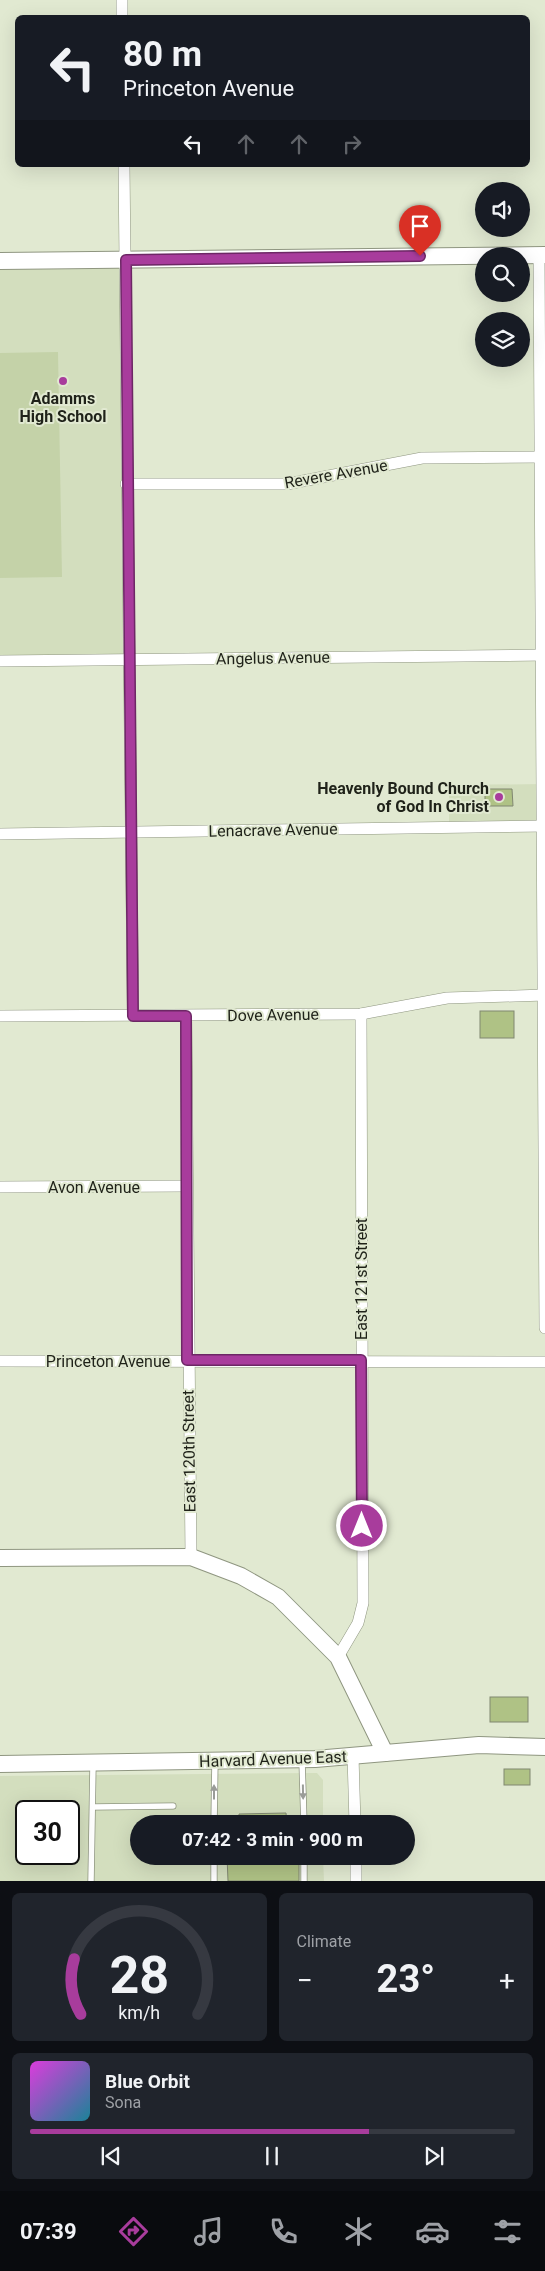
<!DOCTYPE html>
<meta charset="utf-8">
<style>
:root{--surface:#171b24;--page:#20242c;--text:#f1f3f6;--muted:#9ea1a6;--line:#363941;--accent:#a83c9c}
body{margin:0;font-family:Roboto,sans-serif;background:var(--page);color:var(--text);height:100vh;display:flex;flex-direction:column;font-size:19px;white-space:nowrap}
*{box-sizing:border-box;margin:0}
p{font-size:16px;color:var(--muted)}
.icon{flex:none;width:28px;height:28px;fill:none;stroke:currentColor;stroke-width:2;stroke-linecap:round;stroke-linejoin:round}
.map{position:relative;height:1881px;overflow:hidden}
.panel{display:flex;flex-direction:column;gap:12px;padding:12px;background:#0d0f14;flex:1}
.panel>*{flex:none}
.hud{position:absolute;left:15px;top:15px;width:515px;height:152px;border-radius:8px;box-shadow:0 5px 20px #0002;background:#171b24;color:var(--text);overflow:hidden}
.controls{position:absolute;left:475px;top:182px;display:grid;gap:10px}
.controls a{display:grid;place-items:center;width:55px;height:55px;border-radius:50%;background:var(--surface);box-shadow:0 5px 20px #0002;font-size:25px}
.speed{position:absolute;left:15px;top:1800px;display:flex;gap:10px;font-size:25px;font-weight:700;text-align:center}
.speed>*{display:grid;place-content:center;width:65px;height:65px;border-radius:50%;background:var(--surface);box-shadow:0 5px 20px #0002;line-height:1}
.speed .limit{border:2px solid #111;border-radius:8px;background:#fff;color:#111}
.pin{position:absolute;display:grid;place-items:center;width:42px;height:42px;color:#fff;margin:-51px -21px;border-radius:50% 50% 50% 0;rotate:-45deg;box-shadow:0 0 5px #0007}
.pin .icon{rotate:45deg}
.me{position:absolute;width:55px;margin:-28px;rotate:0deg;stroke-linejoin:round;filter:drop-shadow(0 0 4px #0008)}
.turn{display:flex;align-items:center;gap:18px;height:105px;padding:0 25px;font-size:22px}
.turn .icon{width:65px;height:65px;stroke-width:2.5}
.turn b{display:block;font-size:35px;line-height:42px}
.lanes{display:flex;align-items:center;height:48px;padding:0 25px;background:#0003;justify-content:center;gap:25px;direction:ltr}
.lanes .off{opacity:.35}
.big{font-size:38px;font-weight:700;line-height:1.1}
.panel .tile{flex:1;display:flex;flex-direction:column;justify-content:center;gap:8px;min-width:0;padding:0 18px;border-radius:8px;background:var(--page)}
.panel .dial{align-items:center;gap:0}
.dial svg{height:130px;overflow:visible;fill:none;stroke:var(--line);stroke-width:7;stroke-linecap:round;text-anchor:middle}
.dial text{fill:var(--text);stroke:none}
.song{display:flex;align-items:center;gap:15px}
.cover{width:60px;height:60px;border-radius:8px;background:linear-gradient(135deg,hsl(300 70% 55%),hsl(190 70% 35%))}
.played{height:5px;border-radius:2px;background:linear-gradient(90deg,var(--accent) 70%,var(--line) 70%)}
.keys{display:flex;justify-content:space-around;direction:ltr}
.heat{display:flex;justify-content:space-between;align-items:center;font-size:28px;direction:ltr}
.panel .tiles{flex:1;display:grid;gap:12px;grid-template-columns:1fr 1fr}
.tile:last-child{grid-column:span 2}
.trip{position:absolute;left:130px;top:1815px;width:285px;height:50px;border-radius:25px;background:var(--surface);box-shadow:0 5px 20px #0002;font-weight:700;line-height:50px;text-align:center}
.dock{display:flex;height:80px;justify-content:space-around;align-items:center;background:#090b0e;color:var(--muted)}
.dock .icon{width:35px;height:35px}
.dock .active{color:var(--accent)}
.dock b{font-size:22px;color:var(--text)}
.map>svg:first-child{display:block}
.built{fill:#d3debe;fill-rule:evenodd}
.green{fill:#c4d2a8}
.building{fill:#afc285;stroke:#808771}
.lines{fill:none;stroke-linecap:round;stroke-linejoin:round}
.lane-casing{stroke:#8f9680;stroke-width:7}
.street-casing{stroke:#8f9680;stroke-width:12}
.secondary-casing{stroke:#8f9680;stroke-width:18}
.lane{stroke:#fff;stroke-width:5.5}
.street{stroke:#fff;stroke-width:11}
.secondary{stroke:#fff;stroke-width:16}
.oneway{fill:#9a9c98}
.route-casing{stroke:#6d2765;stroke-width:12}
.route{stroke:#a83c9c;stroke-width:9}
.poi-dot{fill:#a83c9c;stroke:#e1e9d1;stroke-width:2}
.labels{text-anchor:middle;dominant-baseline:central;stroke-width:4;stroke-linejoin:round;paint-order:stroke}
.poi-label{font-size:16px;font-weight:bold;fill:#1f2219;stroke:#e1e9d1}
.street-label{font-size:16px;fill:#1f2219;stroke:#e1e9d1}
</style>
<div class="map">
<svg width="545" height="1881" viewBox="0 0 545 1881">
<rect width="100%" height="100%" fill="#e1e9d1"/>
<!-- built -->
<g class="built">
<path d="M126,260L130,660L0,661V261Z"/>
<path d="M545,784V826L449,827V785Z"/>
<path d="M317,1773L323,1780V1824H139V1856H323L324,1881H0V1776ZM26,1811H69V1854H26Z"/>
</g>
<!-- green -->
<path class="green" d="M58,352L62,577L0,578V353Z"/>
<!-- building -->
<g class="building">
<path d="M485,789H512L513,806H485Z"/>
<rect x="480" y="1011" width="34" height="27"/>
<rect x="490" y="1697" width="38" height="25"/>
<rect x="504" y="1769" width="26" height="16"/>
<path d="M286,1813L287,1824H239V1814Z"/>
<path d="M227,1856H299V1881H228Z"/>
</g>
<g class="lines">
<!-- lane casing -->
<g class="lane-casing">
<g id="lane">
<path d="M302,1761L304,1824"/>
<path d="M93,1807L173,1806"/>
<path d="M214,1824L215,1761"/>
<path d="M214,1856V1881"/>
<path d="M304,1856V1881"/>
<path d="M91,1881L93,1765"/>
</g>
</g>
<!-- street casing -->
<g class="street-casing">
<g id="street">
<path d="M122,0V18"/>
<path d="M124,165L133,1016"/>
<path d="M539,255L545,1328"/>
<path d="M126,484H287L422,458L545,457"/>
<path d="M0,661L545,655"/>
<path d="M0,834L545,826"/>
<path d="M0,1016L361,1014L447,998L545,995"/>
<path d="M186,1016L191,1557"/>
<path d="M0,1187L187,1186"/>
<path d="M0,1361L545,1362"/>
<path d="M338,1657L358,1623L363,1603L361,1014"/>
<path d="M353,1756L355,1824"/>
<path d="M356,1856V1881"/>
</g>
</g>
<!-- secondary casing -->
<g class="secondary-casing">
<g id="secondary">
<path d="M0,261L545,255"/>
<path d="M0,1558L191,1557L241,1576L278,1597L338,1657L385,1753"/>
<path d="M0,1764L315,1759L479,1745L545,1747"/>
</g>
</g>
<!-- lane -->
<use href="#lane" class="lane"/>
<!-- street -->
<use href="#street" class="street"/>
<!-- secondary -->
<use href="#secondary" class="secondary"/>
</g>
<!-- one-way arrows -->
<defs><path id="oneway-solid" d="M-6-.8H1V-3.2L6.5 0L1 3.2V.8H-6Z" transform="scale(1.25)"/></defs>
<g class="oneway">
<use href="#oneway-solid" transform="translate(214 1792) rotate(-90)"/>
<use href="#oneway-solid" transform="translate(303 1792) rotate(89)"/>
</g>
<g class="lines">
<!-- route casing -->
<g class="route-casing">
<path id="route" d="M362,1526L361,1360H187L186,1016H133C133,764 126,512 126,260L420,256"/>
</g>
<!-- route -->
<use href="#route" class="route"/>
</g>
<!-- markers -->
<g class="poi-dot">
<circle cx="63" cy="381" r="5"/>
<circle cx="499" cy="797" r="5"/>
</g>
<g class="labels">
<!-- poi labels -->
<g class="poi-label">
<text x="63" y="398">Adamms<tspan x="63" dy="18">High School</tspan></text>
<text x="489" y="788" text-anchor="end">Heavenly Bound Church<tspan x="489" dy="18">of God In Christ</tspan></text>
</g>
<!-- street labels -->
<g class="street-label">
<text transform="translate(336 474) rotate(-10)">Revere Avenue</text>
<text transform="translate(273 658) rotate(-1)">Angelus Avenue</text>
<text transform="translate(273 830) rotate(-1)">Lenacrave Avenue</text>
<text transform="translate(273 1015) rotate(-1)">Dove Avenue</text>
<text x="94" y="1187">Avon Avenue</text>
<text transform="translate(361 1279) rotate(-90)">East 121st Street</text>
<text x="108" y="1361">Princeton Avenue</text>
<text transform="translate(189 1451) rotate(-91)">East 120th Street</text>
<text transform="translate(273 1759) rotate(-2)">Harvard Avenue East</text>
</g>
</g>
</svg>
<div class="controls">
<a><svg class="icon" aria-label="sound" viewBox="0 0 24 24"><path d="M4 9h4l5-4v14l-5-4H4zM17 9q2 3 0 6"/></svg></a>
<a><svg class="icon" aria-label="search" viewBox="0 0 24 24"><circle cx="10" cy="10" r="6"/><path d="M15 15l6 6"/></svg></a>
<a><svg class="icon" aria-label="layers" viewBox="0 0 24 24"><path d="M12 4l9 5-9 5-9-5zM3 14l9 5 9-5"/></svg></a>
</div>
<div class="speed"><div class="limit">30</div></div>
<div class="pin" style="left:420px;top:256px;background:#d93025"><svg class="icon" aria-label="arrive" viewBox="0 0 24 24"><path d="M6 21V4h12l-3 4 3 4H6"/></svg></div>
<svg class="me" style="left:362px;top:1526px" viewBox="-20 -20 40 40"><circle r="17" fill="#a83c9c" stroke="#fff" stroke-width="3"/><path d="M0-11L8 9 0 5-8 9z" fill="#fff"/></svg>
<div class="trip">07:42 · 3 min · 900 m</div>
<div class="hud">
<div class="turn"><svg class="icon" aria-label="left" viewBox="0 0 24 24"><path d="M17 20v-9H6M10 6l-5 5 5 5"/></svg><div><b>80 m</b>Princeton Avenue</div></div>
<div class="lanes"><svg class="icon" aria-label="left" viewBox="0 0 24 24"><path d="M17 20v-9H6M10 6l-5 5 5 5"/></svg><svg class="icon off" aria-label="ahead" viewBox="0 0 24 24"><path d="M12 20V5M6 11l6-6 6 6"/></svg><svg class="icon off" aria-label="ahead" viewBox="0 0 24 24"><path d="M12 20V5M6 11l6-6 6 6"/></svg><svg class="icon off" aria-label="right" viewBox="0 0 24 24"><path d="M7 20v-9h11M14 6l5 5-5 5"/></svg></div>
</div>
</div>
<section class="panel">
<div class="tiles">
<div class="tile dial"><svg viewBox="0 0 100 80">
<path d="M14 69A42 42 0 1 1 86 69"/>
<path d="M14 69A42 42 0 0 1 10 35" stroke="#a83c9c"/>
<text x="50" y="56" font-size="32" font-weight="700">28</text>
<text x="50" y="72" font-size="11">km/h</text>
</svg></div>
<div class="tile"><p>Climate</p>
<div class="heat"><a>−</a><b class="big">23°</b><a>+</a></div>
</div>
<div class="tile">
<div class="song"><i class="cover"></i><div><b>Blue Orbit</b><p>Sona</p></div></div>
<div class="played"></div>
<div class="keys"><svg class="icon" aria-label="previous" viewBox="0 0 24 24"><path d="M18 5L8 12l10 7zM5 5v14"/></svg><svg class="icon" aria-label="pause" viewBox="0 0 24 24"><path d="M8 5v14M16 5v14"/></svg><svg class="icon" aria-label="next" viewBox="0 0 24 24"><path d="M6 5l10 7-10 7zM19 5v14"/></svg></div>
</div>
</div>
</section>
<nav class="dock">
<b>07:39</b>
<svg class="icon active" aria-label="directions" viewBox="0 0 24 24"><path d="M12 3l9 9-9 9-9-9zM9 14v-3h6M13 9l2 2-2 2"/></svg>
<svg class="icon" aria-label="music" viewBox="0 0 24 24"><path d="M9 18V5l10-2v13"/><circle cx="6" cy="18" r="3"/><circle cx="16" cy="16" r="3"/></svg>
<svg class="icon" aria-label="phone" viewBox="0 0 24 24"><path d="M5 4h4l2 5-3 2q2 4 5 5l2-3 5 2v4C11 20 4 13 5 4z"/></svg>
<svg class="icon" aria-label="climate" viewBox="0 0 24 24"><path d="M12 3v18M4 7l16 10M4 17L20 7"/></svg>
<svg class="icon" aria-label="car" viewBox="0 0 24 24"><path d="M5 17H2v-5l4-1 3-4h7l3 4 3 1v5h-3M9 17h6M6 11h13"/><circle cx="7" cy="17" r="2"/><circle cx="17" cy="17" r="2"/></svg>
<svg class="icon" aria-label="filters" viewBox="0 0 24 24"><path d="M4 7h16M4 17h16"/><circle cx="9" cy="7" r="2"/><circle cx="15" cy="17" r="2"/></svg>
</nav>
